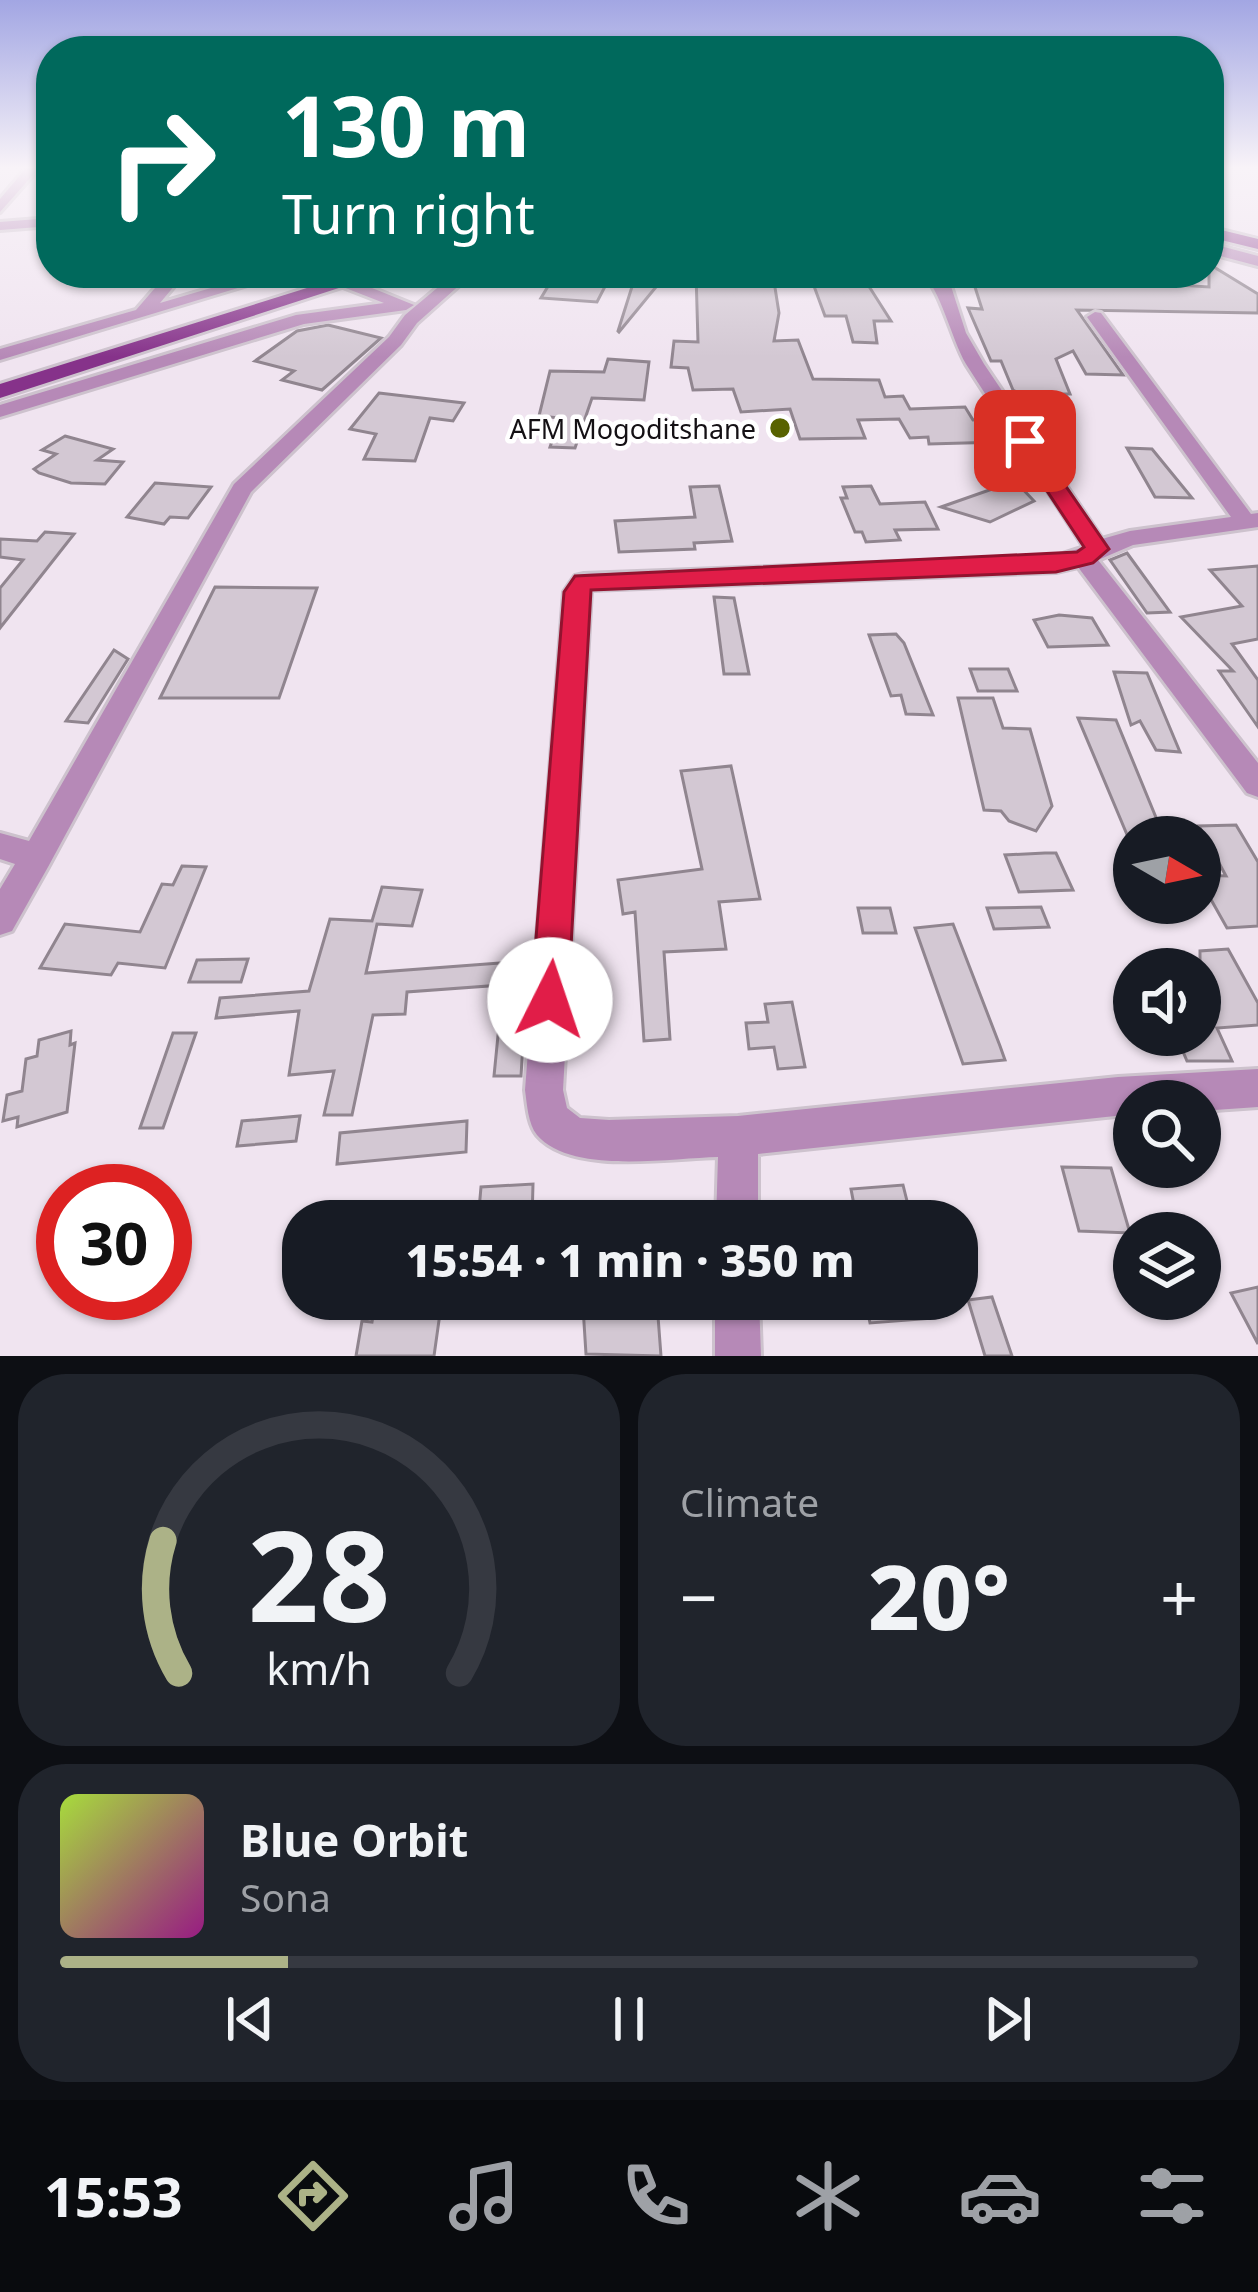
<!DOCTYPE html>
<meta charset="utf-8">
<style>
:root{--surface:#171b24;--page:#20242c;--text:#f1f3f6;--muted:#9ea1a6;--line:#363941;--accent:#acb287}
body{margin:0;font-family:"Noto Sans",sans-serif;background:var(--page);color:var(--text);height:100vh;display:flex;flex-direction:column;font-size:45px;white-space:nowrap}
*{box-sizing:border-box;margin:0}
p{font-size:39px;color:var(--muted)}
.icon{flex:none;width:66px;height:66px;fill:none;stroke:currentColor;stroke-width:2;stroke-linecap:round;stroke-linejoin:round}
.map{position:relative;height:1356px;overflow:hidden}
.details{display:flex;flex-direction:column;gap:18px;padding:18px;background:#0d0f14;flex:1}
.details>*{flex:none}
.hud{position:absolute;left:36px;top:36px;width:1188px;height:252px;border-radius:48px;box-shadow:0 3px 9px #0004;background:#00695c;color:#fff;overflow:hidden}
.needle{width:78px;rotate:99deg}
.fabs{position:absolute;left:1113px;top:816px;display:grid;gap:24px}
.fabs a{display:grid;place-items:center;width:108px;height:108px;border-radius:50%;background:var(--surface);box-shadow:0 3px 9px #0004;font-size:60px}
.speed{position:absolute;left:36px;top:1164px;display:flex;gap:24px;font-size:60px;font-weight:700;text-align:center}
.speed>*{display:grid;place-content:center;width:156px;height:156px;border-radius:50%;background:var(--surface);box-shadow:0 3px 9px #0004;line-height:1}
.speed .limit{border:18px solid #d22;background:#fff;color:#111}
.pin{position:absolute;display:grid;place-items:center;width:102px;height:102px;color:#fff;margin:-51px;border-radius:24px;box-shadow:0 6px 18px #0006}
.me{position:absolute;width:132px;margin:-66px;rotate:4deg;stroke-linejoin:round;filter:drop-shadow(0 0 9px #0008)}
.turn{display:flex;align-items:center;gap:42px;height:252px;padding:0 48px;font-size:54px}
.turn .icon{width:156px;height:156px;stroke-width:2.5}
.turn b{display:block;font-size:84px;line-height:102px}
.big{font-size:90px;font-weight:800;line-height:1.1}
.details .widget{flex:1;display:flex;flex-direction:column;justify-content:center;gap:18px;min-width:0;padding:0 42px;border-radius:48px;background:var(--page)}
.details .dial{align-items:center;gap:0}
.dial svg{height:312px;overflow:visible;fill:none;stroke:var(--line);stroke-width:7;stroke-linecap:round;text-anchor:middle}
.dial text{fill:var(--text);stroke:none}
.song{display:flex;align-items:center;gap:36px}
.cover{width:144px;height:144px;border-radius:18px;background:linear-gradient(135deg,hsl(80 70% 55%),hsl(310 70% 35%))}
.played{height:12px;border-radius:6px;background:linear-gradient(90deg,var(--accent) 20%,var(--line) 20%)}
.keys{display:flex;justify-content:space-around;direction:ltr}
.heat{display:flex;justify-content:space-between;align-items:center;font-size:66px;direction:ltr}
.details .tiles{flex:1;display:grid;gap:18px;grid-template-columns:1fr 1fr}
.widget:last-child{grid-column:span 2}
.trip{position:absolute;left:282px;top:1200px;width:696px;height:120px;border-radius:48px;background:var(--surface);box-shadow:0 3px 9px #0004;font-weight:800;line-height:120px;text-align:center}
.tab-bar{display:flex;height:192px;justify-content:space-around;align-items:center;background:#090b0e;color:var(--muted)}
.tab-bar .icon{width:84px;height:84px}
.tab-bar .selected{color:var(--accent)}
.tab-bar b{font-size:54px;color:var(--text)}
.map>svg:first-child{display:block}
.building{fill:#d3c8d3;stroke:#90858f;stroke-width:3}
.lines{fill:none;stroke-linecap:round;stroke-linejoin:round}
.minor-casing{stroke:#cdc2cd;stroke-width:6}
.secondary-casing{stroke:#cdc2cd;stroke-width:6}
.primary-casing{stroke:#cdc2cd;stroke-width:6}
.minor{fill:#b689b7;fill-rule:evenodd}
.secondary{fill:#9b589d;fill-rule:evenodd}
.primary{fill:#86328a;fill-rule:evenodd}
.route{fill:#e11d48;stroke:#92132f;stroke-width:3}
.poi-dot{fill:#586200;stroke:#fff;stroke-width:4.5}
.labels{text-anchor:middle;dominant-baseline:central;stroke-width:9;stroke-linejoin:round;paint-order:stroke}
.far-poi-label{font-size:27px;fill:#141014;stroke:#fff;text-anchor:end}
</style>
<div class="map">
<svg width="1258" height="1356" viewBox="0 0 1258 1356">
<rect width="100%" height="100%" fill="#f0e4f0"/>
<!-- building -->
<g class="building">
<path d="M1209,264L1258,294V313L1077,310L1123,375L1086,374L1073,351L1056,359L1070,394H1064L1067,397L1027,398L1013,390L1001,361H991L968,308L982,309L974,284H985L981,273L1209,287Z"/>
<path d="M556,273H612L597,302L541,298Z"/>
<path d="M696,273L773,275L779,313L774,341L798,340L813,379L879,380L885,397L903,396L910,409L965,407L973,420L986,419L1000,442L929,444L928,437L910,438L899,419L858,420L865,438L800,439L790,409L741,412L733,389L693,390L688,368L671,367L674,341L698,342Z"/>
<path d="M636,274L665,276L619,332L618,331Z"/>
<path d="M863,277L891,321H874L877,343L853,342L846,316H825L811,278Z"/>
<path d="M328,325L381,338L322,390L282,380L294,371L255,361L297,331Z"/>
<path d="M608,359L649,362L644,400L592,398L575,448L550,447L560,418L539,416L550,371L604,372Z"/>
<path d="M379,393L464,403L453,421L430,418L415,461L364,459L376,434L350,429Z"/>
<path d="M65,436L113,449L97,460L123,462L105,484L71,483L39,473L34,469L56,454L42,450Z"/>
<path d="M1127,448L1152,449L1192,498L1155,497Z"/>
<path d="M1015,481L1034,501L990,522L941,507Z"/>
<path d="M155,483L211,487L188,518L170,517L164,524L127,517Z"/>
<path d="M719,486L732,541L694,543L695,549L619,552L615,521L695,517L690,487Z"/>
<path d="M871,486L880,504L925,502L938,529L895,530L900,540L866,542L862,532H855L841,498H847L843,487Z"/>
<path d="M45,532L74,534L0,628V588L23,560L0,557V539L37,541Z"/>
<path d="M1127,553L1170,612L1147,613L1110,560Z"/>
<path d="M1258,566V639L1232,644L1258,680V727L1219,671H1233L1181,617L1242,606L1210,570Z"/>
<path d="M215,587L317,588L279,698H160Z"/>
<path d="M714,597L734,598L749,674H724Z"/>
<path d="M1059,615L1092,618L1108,645L1048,647L1034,620Z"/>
<path d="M896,634L904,643L933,715L906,714L901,695L891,696L869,635Z"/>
<path d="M114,650L128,659L88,723L66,721Z"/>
<path d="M970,669H1008L1017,691H978Z"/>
<path d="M1114,672L1147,673L1180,752L1156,750L1140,721L1131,725Z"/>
<path d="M958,698H993L1003,728L1030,729L1052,806L1036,831L1009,821L1001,811L984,810Z"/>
<path d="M1078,718L1116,720L1164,837H1128Z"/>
<path d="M731,766L760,899L719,902L726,949L664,952L670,1039L644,1041L635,912L623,914L618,880L702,869L681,771Z"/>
<path d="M1236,825L1258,862V926L1227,928L1200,880V875L1226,876L1199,826Z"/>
<path d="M1045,853H1056L1073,890L1019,892L1005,855Z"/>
<path d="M182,866L206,867L165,968L118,963L111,975L40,968L65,924L140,932L162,884L173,885Z"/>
<path d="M382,887L422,890L412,926L377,924L366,973L528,961L521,1076H494L503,985L407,992L405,1014L373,1015L352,1115H324L334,1071L289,1075L299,1011L216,1018L220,998L309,991L330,919L372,921Z"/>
<path d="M1041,907L1049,927L994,929L987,908Z"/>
<path d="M858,908H890L896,933H863Z"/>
<path d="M953,924L1000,1046L1005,1060L963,1064L915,928Z"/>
<path d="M1228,949L1258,1003V1025L1217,1028L1232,1061H1187L1176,1035H1200V951Z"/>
<path d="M248,959L241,982H189L197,960Z"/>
<path d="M792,1002L805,1067L778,1069L774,1047L749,1049L746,1023L768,1022L765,1004Z"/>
<path d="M71,1031L70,1045L75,1043L67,1112L17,1127L18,1117L3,1121L7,1095L22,1091L26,1059L37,1056L39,1040Z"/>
<path d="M173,1033H196L163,1128H140Z"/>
<path d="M300,1116L296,1141L237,1146L242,1121Z"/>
<path d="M467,1121L466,1152L337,1164L340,1133Z"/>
<path d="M1062,1167L1111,1168L1130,1233L1079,1231Z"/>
<path d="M533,1184L532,1221H478L481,1187Z"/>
<path d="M903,1185L912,1221H857L851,1189Z"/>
<path d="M1258,1287V1344L1231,1293Z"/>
<path d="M992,1297L1012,1356H985L968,1300Z"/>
<path d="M376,1299H442L434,1356H356L362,1321L372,1322Z"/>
<path d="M599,1299H652L657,1303L661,1356L586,1354L583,1307L600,1304Z"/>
<path d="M865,1299H931L935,1318L870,1323Z"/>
</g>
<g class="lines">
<!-- minor casing -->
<g class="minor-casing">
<g id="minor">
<path d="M27,167H40L0,212V199Z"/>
<path d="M51,218V226L0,230V222Z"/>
<path d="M1209,243L1258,256V266L1209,253Z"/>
<path d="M168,273H185L160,303L262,273H287L0,360V349L136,310Z"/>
<path d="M319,273H335L414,305L406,310L304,324L0,417V405L296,315L384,303L320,278Z"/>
<path d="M455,273H473L417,323L401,345L251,492L48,867L12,931L0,935V889L15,864L0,859V833L29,841L234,484L389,337L405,315Z"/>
<path d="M922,273H941L949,280L966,333L984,364L1102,539L1130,531L1231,517L1087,317L1095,312L1101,313L1251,514L1258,513V527L1133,545L1098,560L1258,763V797L1247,793L1078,567L1056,572L591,590L563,1090L567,1108L580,1118L609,1120L738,1116L1118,1077L1258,1069V1107L1200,1111V1101H1134V1114L758,1154V1221H716L718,1157C670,1158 571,1175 537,1135C528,1124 527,1104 525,1090L564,592L575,576L584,574L1056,556L1084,547L966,364C951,338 941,290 922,273Z"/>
<path d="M715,1299H759L761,1356H715Z"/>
</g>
</g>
<!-- secondary casing -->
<g class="secondary-casing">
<path id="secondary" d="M1209,227L1258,239V249L1209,237Z"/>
</g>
<!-- primary casing -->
<g class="primary-casing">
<path id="primary" d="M355,273H385L0,398V384Z"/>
</g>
<!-- minor -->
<use href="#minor" class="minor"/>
<!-- secondary -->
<use href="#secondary" class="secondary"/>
<!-- primary -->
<use href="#primary" class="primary"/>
</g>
<!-- sky -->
<linearGradient id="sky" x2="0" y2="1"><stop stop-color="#a2a6e3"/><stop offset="0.47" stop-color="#f8f3f8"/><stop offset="1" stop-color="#f8f3f8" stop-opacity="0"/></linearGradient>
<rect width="1258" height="357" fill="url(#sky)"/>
<!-- route -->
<path class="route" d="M1025,435L1032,437L1109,549L1093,563L1056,572L591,590L568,1000L562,1012L550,1017L537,1012L531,1000L564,592L575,576L1077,552L1084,547L1014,441Z"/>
<!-- markers -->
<circle class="poi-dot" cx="780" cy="428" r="12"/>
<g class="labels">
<!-- far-poi labels -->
<g class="far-poi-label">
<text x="756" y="428">AFM Mogoditshane</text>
</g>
</g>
</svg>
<div class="fabs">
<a><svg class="needle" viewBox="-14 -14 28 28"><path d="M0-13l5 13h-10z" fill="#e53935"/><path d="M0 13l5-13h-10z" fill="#9ea1a6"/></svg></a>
<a><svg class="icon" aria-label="sound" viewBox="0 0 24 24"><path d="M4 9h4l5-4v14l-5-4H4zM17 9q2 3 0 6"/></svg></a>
<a><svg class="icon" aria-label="search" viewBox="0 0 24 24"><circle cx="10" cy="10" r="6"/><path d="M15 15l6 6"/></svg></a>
<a><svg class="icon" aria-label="layers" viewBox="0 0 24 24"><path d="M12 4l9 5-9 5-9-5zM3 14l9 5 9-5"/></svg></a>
</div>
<div class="speed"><div class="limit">30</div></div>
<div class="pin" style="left:1025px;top:441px;background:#d93025"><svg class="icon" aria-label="arrive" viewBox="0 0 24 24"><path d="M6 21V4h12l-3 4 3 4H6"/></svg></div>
<svg class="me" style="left:550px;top:1000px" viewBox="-20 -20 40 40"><circle r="19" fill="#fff"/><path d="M0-13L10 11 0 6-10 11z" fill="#e11d48"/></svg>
<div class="trip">15:54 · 1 min · 350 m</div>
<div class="hud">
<div class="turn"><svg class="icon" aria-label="right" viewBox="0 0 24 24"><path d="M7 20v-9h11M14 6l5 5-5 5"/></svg><div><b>130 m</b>Turn right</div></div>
</div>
</div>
<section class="details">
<div class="tiles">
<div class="widget dial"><svg viewBox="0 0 100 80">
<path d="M14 69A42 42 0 1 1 86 69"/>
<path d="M14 69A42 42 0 0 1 10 35" stroke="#acb287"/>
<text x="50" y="56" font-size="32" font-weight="700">28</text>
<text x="50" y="72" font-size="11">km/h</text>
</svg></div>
<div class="widget"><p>Climate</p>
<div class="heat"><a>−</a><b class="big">20°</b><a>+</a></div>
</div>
<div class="widget">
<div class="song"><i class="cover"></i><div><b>Blue Orbit</b><p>Sona</p></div></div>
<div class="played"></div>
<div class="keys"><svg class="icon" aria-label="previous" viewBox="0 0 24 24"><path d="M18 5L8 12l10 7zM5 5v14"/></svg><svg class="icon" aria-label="pause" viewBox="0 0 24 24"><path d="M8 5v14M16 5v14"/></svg><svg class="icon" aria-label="next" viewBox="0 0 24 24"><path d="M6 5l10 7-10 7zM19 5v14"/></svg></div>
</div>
</div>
</section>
<nav class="tab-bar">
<b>15:53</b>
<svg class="icon selected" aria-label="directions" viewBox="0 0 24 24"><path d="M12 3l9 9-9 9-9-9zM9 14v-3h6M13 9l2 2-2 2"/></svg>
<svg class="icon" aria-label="music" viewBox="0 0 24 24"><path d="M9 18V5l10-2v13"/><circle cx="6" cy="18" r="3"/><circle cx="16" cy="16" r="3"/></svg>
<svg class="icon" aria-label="phone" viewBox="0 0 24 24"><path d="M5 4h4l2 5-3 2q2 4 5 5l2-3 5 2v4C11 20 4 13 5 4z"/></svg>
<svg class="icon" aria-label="climate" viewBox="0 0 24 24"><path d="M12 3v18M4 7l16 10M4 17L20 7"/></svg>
<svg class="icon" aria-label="car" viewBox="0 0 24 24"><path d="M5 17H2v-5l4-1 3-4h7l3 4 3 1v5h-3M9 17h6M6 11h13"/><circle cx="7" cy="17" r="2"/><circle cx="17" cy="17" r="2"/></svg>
<svg class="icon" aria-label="filters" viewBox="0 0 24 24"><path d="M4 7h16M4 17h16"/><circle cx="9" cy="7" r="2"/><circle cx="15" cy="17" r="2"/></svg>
</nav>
